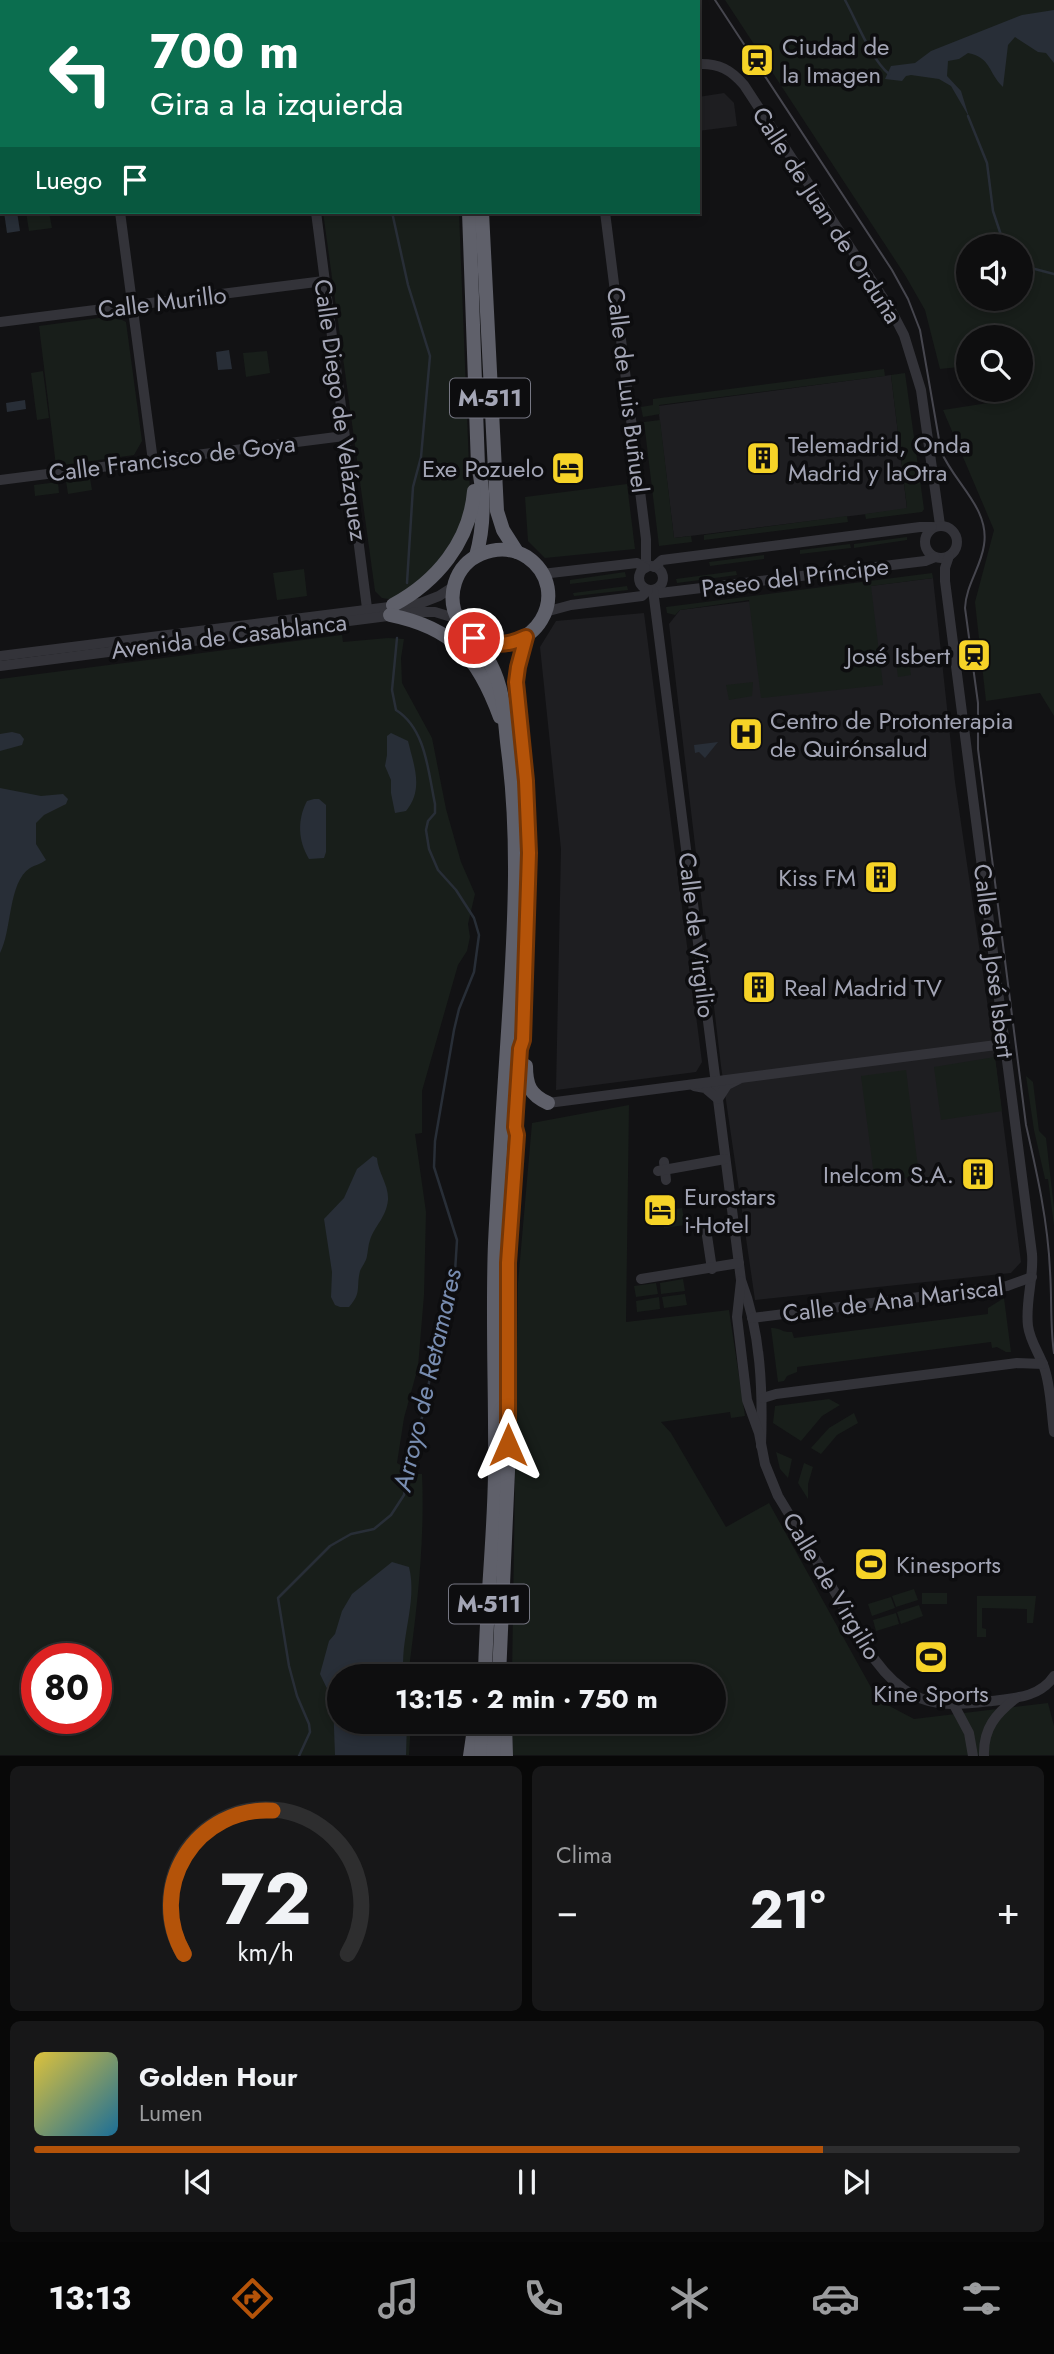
<!DOCTYPE html>
<html lang="es">
<meta charset="utf-8">
<style>
:root{--surface:#0e0e0f;--page:#171718;--text:#f1f3f6;--muted:#9b9c9e;--line:#2e2e2f;--accent:#b45309}
body{margin:0;font-family:Jost,sans-serif;background:var(--page);color:var(--text);height:100vh;display:flex;flex-direction:column;font-size:26px;white-space:nowrap}
*{box-sizing:border-box;margin:0}
p{font-size:23px;color:var(--muted)}
.icon{flex:none;width:38px;height:38px;fill:none;stroke:currentColor;stroke-width:2;stroke-linecap:round;stroke-linejoin:round}
.map{position:relative;height:1756px;overflow:hidden}
.side{display:flex;flex-direction:column;gap:10px;padding:10px;background:#080808;flex:1}
.side>*{flex:none}
.guide{position:absolute;left:0px;top:0px;width:700px;height:214px;box-shadow:0 4px 10px #0003,0 0 0 2px var(--line);background:#0b6e4f;color:#fff;overflow:hidden}
.fabs{position:absolute;left:956px;top:234px;display:grid;gap:14px}
.fabs a{display:grid;place-items:center;width:77px;height:77px;border-radius:50%;background:var(--surface);box-shadow:0 4px 10px #0003,0 0 0 2px var(--line);font-size:35px}
.speed{position:absolute;left:21px;top:1643px;display:flex;gap:14px;font-size:35px;font-weight:700;text-align:center}
.speed>*{display:grid;place-content:center;width:91px;height:91px;border-radius:50%;background:var(--surface);box-shadow:0 4px 10px #0003,0 0 0 2px var(--line);line-height:1}
.speed .limit{border:10px solid #d22;background:#fff;color:#111}
.pin{position:absolute;display:grid;place-items:center;width:60px;height:60px;color:#fff;margin:-30px;border:4px solid #fff;border-radius:50%;box-shadow:0 2px 7px #0007}
.me{position:absolute;width:77px;margin:-38px;rotate:0deg;stroke-linejoin:round;filter:drop-shadow(0 0 5px #0008)}
.turn{display:flex;align-items:center;gap:24px;height:147px;padding:0 35px;font-size:32px}
.turn .icon{width:91px;height:91px;stroke-width:2.5}
.turn b{display:block;font-size:49px;line-height:60px}
.then{display:flex;align-items:center;height:66px;padding:0 35px;background:#0003;gap:14px;font-size:26px}
.big{font-size:52px;font-weight:700;line-height:1.1}
.side .widget{flex:1;display:flex;flex-direction:column;justify-content:center;gap:10px;min-width:0;padding:0 24px;border-radius:10px;background:var(--page)}
.side .dial{align-items:center;gap:0}
.dial svg{height:182px;overflow:visible;fill:none;stroke:var(--line);stroke-width:7;stroke-linecap:round;text-anchor:middle}
.dial text{fill:var(--text);stroke:none}
.song{display:flex;align-items:center;gap:21px}
.cover{width:84px;height:84px;border-radius:10px;background:linear-gradient(135deg,hsl(50 70% 55%),hsl(200 70% 35%))}
.played{height:7px;border-radius:4px;background:linear-gradient(90deg,var(--accent) 80%,var(--line) 80%)}
.keys{display:flex;justify-content:space-around;direction:ltr}
.heat{display:flex;justify-content:space-between;align-items:center;font-size:38px;direction:ltr}
.side .tiles{flex:1;display:grid;gap:10px;grid-template-columns:1fr 1fr}
.widget:last-child{grid-column:span 2}
.trip{position:absolute;left:327px;top:1664px;width:399px;height:70px;border-radius:35px;background:var(--surface);box-shadow:0 4px 10px #0003,0 0 0 2px var(--line);font-weight:700;line-height:70px;text-align:center}
.menu{display:flex;height:112px;justify-content:space-around;align-items:center;background:#060606;color:var(--muted)}
.menu .icon{width:49px;height:49px}
.menu .selected{color:var(--accent)}
.menu b{font-size:32px;color:var(--text)}
.map>svg:first-child{display:block}
.built{fill:#1e1e21}
.green{fill:#181e1a;fill-rule:evenodd}
.water{fill:#282e37}
.lines{fill:none;stroke-linecap:round;stroke-linejoin:round}
.stream{stroke:#282e37;stroke-width:2.5}
.minor{stroke:#333339;stroke-width:10}
.highway{stroke:#5f606a;stroke-width:14}
.tram{stroke:#46464e;stroke-width:2}
.route-casing{stroke:#753606;stroke-width:18}
.route{stroke:#b45309;stroke-width:12}
.labels{text-anchor:middle;dominant-baseline:central;stroke-width:7;stroke-linejoin:round;paint-order:stroke}
.shield{fill:#0d0d0f;stroke:#767783;stroke-width:2}
.shield-label{font-size:23px;font-weight:bold;fill:#a3a5b5}
.poi-label{font-size:24px;fill:#a3a5b5;stroke:#0d0d0f;text-anchor:start}
.street-label{font-size:24px;fill:#a3a5b5;stroke:#0d0d0f}
.water-label{font-size:26px;font-style:italic;fill:#788db1;stroke:#0d0d0f}
</style>
<div class="map">
<svg width="1054" height="1756" viewBox="0 0 1054 1756">
<rect width="100%" height="100%" fill="#121214"/>
<!-- built -->
<g class="built">
<path d="M0,0H254L255,2H2L0,145Z"/>
<path d="M724,93L734,103L737,126L698,131V97Z"/>
<path d="M891,375L907,509L674,538L658,406Z"/>
<path d="M933,578L955,782L992,1035L1021,1262L1011,1273L755,1300L721,1066L669,624L680,610Z"/>
<path d="M644,613L702,1062L696,1072L556,1090L561,849L540,647L556,621Z"/>
</g>
<!-- green -->
<g class="green">
<path d="M254,0H450L451,2H255Z"/>
<path d="M725,0H1054V716L1040,693L986,701L975,602L994,530L943,410L1007,400L1006,390H1020V338H968V366L940,369L925,310L905,275ZM968,247H1020V299H968Z"/>
<path d="M26,212H49L52,228L29,231Z"/>
<path d="M323,212H459L470,492L462,526L440,564L395,600L382,598L375,591Z"/>
<path d="M114,316L126,322L142,441L134,455L56,466L39,326Z"/>
<path d="M267,351L270,373L246,377L243,353Z"/>
<path d="M884,369L885,376L659,405L660,414L643,417L641,407L653,405V399Z"/>
<path d="M43,371L49,418L37,420L31,373Z"/>
<path d="M905,373L924,509L922,512L866,519L865,514L907,508L891,375Z"/>
<path d="M660,420L674,538L691,536L692,542L659,546L644,422Z"/>
<path d="M90,478L92,490L68,494L66,481Z"/>
<path d="M58,482L59,493L35,496L34,485Z"/>
<path d="M627,484L635,549L545,558L528,541L525,497Z"/>
<path d="M847,516L848,522L704,540V535Z"/>
<path d="M907,537V540L854,548V544Z"/>
<path d="M850,544L851,548L800,554V550Z"/>
<path d="M764,555V559L710,566L709,562Z"/>
<path d="M304,569L307,596L277,600L273,573Z"/>
<path d="M736,571L737,575L677,583L676,579Z"/>
<path d="M625,572L626,577L570,584V580Z"/>
<path d="M932,573L933,578L871,586L883,685L761,698L749,600L680,610L675,615L667,613L666,607Z"/>
<path d="M627,586L628,590L574,596L573,593Z"/>
<path d="M342,635L343,642L388,638L404,639L401,658L402,683L432,738L446,809L461,862L475,894L468,924L470,937L467,951L458,965L422,1091V1133L415,1134L426,1212L424,1295L418,1367L404,1418L397,1463L416,1474H422C425,1542 417,1609 408,1676H340V1722H411L409,1755H0V679ZM37,1659H96V1718H37Z"/>
<path d="M908,653L911,675L898,677L895,654Z"/>
<path d="M753,682L752,696L729,700L726,685Z"/>
<path d="M995,1057L1002,1111L941,1120L934,1067Z"/>
<path d="M906,1070L919,1176L875,1183L861,1076Z"/>
<path d="M1026,1076L1033,1082L1039,1131L1046,1138L1054,1208V1226L1048,1179H1045L1034,1130Z"/>
<path d="M629,1105L626,1322L729,1310L745,1416L731,1418L730,1412L661,1422L671,1433L726,1527L769,1503L878,1700L914,1719L1048,1703L1054,1726V1755H513L512,1722H714V1676H512L518,1283L532,1123Z"/>
<path d="M682,1208L685,1225L664,1228L661,1211Z"/>
<path d="M683,1279L685,1291L661,1294L660,1283Z"/>
<path d="M656,1283L658,1294L636,1297L634,1286Z"/>
<path d="M685,1294L687,1305L664,1308L662,1297Z"/>
<path d="M659,1297L660,1309L637,1312L636,1301Z"/>
<path d="M1004,1298L1011,1352H1006L997,1347L992,1348L991,1342L797,1367V1372L787,1376L784,1381L778,1382L771,1328C779,1327 783,1333 792,1332L794,1338L988,1314V1308Z"/>
<path d="M829,1399L840,1405L822,1416L801,1441L773,1423L775,1406Z"/>
<path d="M854,1413L858,1423L837,1435L821,1454L811,1448L829,1428Z"/>
<path d="M776,1452L792,1459L788,1478L780,1469Z"/>
<path d="M804,1463L813,1467L808,1484V1499L798,1483Z"/>
<path d="M914,1589L918,1600L896,1607L892,1596Z"/>
<rect x="922" y="1593" width="25" height="11"/>
<path d="M977,1596H1036L1033,1623H1027V1609L982,1608V1628L986,1629V1637H977Z"/>
<path d="M891,1597L895,1608L872,1616L868,1604Z"/>
<path d="M919,1605L923,1616L901,1624L897,1612Z"/>
<path d="M896,1613L899,1624L876,1631L873,1620Z"/>
</g>
<!-- water -->
<g class="water">
<path d="M1054,10V63L1046,53L1038,52L1015,37L1008,45L1003,87C988,73 992,58 968,53L959,59L948,61L947,76L961,91L969,117L951,86L939,79L911,75L906,76L902,81L885,79L891,66L915,63L931,51L1022,15Z"/>
<path d="M4,212H17L20,231L7,233Z"/>
<path d="M229,350L232,369L218,370L216,352Z"/>
<path d="M25,400L26,409L7,412L6,403Z"/>
<path d="M12,732L20,734L24,739L22,745L0,751V734Z"/>
<path d="M391,733L408,741C414,766 424,789 406,811L395,813L391,793V780L385,766L387,755V736Z"/>
<path d="M718,742L705,758L699,752L695,753L694,745Z"/>
<path d="M0,788L41,796L63,794L68,799L66,804L44,815L36,823V844L46,860C41,864 35,865 30,868C8,882 12,931 0,953Z"/>
<path d="M314,799H319L326,805V852L324,858L309,859C298,841 297,820 307,801Z"/>
<path d="M373,1156L377,1158C378,1173 389,1185 388,1200C386,1218 375,1225 370,1240C368,1246 368,1251 367,1256C366,1262 362,1266 360,1271C356,1287 362,1293 349,1307H340L335,1305L331,1297L332,1272L324,1219L344,1198L357,1169Z"/>
<path d="M392,1562L409,1567C418,1603 399,1640 404,1676H340V1722H407L406,1755H335L333,1701L320,1674L329,1641L335,1634L342,1611L352,1594Z"/>
</g>
<g class="lines">
<!-- stream -->
<g class="stream">
<path d="M393,0L394,2"/>
<path d="M845,0C857,22 871,59 889,74"/>
<path d="M968,116L987,163L993,211L1005,247"/>
<path d="M392,212L408,285L430,356L421,457L413,487L407,583"/>
<path d="M1020,260L1031,268L1054,274"/>
<path d="M299,1756L310,1732L309,1724L297,1696L289,1666L278,1598L330,1546L351,1534L374,1529L391,1515L404,1495L411,1452L424,1411L442,1309L455,1272L457,1240L434,1167L435,1141L454,1030L459,1009L474,972L479,935L474,918L456,890L438,870L429,849L426,830L428,821L435,813V804C428,771 426,729 396,710L392,690L397,638"/>
</g>
<!-- minor -->
<g class="minor">
<path d="M698,64C719,63 731,70 744,85L891,310L904,335L921,390L940,525"/>
<path d="M0,82H2"/>
<path d="M0,152H2"/>
<path d="M120,212L153,461"/>
<path d="M316,212L367,608"/>
<path d="M605,212L646,539V567"/>
<path d="M0,322L324,281"/>
<path d="M0,480L344,436"/>
<circle cx="941" cy="542" r="16"/>
<path d="M949,556L945,568V581L1032,1254C1034,1278 1025,1302 1028,1326C1030,1341 1039,1353 1044,1367C1051,1387 1051,1411 1054,1432"/>
<circle cx="651" cy="578" r="12"/>
<path d="M654,567L662,560L920,527H932"/>
<path d="M542,574L637,563L645,568"/>
<path d="M656,589L660,593L925,561L935,557"/>
<path d="M653,590L741,1280C761,1332 763,1391 761,1446"/>
<path d="M545,612L571,605L642,596L648,590"/>
<path d="M0,656L421,603L439,596L453,587"/>
<path d="M0,666L419,612H435L458,619"/>
<path d="M694,1086L705,1088L718,1099L727,1085L739,1079"/>
<path d="M548,1103L1004,1044"/>
<path d="M664,1162L666,1180"/>
<path d="M658,1171L725,1159"/>
<path d="M706,1229L712,1269"/>
<path d="M641,1279L739,1263"/>
<path d="M741,1281L737,1317L747,1400L759,1433L765,1464L778,1496C797,1527 815,1558 833,1589C855,1625 874,1674 913,1695C938,1708 966,1704 992,1701C1016,1698 1040,1697 1054,1676"/>
<path d="M752,1318L1007,1286L1032,1277"/>
<path d="M763,1398L776,1394L1017,1363L1043,1364"/>
<path d="M954,1705L969,1733L973,1756"/>
<path d="M984,1756C983,1728 996,1714 1016,1698"/>
</g>
<!-- highway -->
<g class="highway">
<path d="M459,0V2"/>
<path d="M474,0V2"/>
<path d="M469,212L478,466C485,494 484,528 476,556"/>
<path d="M482,212L497,511L503,530L517,552"/>
<path d="M393,605C436,582 470,542 474,491"/>
<path d="M390,615C454,628 478,657 500,717"/>
<path d="M474,637C535,665 575,590 527,557C513,548 496,548 481,554C455,565 445,597 459,621C463,628 468,631 473,636C480,644 486,655 491,665C505,692 504,720 508,750C519,834 515,916 510,1000C505,1081 499,1162 495,1243C492,1320 496,1397 495,1474C494,1541 486,1609 485,1676"/>
<path d="M526,1066C526,1085 530,1095 548,1103"/>
<path d="M499,1676L508,1471V1263L518,1135L515,1127L520,1049L523,1040L529,853L526,781L517,682L518,667L526,637"/>
<path d="M505,1722L506,1756"/>
<path d="M470,1756L475,1722"/>
<path d="M481,1756L483,1722"/>
<path d="M493,1756L496,1722"/>
</g>
<!-- tram -->
<path class="tram" d="M715,0L892,270L908,299L920,330L941,451C954,483 990,508 984,545C981,567 966,585 965,608L978,703V749L1026,1125C1037,1173 1048,1222 1050,1271C1052,1299 1050,1326 1054,1353"/>
</g>
<g class="lines">
<!-- route casing -->
<g class="route-casing">
<path id="route" d="M474,638C493,646 507,646 526,637L518,667L516,682L526,781L529,853L523,1040L520,1049L515,1127L517,1135L508,1263V1445"/>
</g>
<!-- route -->
<use href="#route" class="route"/>
</g>
<!-- icons -->
<defs>
<g id="station-square" transform="scale(1.75)"><rect x="-9" y="-9" width="18" height="18" rx="4" fill="#f6d327" stroke="#0d0d0f"/><path d="M-3-6H3Q5-6 5-4V2Q5 4 3 4L4.5 6H3L1.5 4h-3L-3 6H-4.5L-3 4Q-5 4-5 2V-4Q-5-6-3-6ZM-3.5-4v3h7v-3ZM-3.5 1v1.5H-2V1ZM2 1v1.5H3.5V1Z" fill="#111"/></g>
<g id="building-square" transform="scale(1.75)"><rect x="-9" y="-9" width="18" height="18" rx="4" fill="#f6d327" stroke="#0d0d0f"/><path d="M-4-6H4V6H1V3H-1V6H-4ZM-2.5-4.3h1.7v1.8h-1.7ZM.8-4.3h1.7v1.8H.8ZM-2.5-1h1.7V.8h-1.7ZM.8-1h1.7V.8H.8Z" fill="#111"/></g>
<g id="hotel-square" transform="scale(1.75)"><rect x="-9" y="-9" width="18" height="18" rx="4" fill="#f6d327" stroke="#0d0d0f"/><path d="M-6-4.5h1.5V1H6V5H4.5V3h-9V5H-6ZM-4 0a1.8 1.8 0 1 1 3.6 0ZM.5 0V-2.5h3Q6-2.5 6 0Z" fill="#111"/></g>
<g id="hospital-square" transform="scale(1.75)"><rect x="-9" y="-9" width="18" height="18" rx="4" fill="#f6d327" stroke="#0d0d0f"/><path d="M-5-5h3v3.5h4V-5h3V5h-3V1.5h-4V5h-3Z" fill="#111"/></g>
<g id="stadium-square" transform="scale(1.75)"><rect x="-9" y="-9" width="18" height="18" rx="4" fill="#f6d327" stroke="#0d0d0f"/><path d="M0-5a6.5 5 0 1 0 0 10a6.5 5 0 1 0 0-10ZM-3.5-1.8h7v3.6h-7Z" fill="#111"/></g>
</defs>
<g fill-rule="evenodd">
<use href="#station-square" x="757" y="60"/>
<use href="#building-square" x="763" y="458"/>
<use href="#hotel-square" x="568" y="468"/>
<use href="#station-square" x="974" y="655"/>
<use href="#hospital-square" x="746" y="734"/>
<use href="#building-square" x="881" y="877"/>
<use href="#building-square" x="759" y="987"/>
<use href="#building-square" x="978" y="1174"/>
<use href="#hotel-square" x="660" y="1210"/>
<use href="#stadium-square" x="871" y="1564"/>
<use href="#stadium-square" x="931" y="1657"/>
</g>
<g class="labels">
<!-- shield labels -->
<g class="shield">
<rect x="450" y="378.5" width="80" height="39" rx="5"/>
<rect x="449" y="1584.5" width="80" height="39" rx="5"/>
</g>
<g class="shield-label">
<text x="490" y="398">M-511</text>
<text x="489" y="1604">M-511</text>
</g>
<!-- poi labels -->
<g class="poi-label">
<text x="782" y="46">Ciudad de<tspan x="782" dy="28">la Imagen</tspan></text>
<text x="788" y="444">Telemadrid, Onda<tspan x="788" dy="28">Madrid y laOtra</tspan></text>
<text x="544" y="468" text-anchor="end">Exe Pozuelo</text>
<text x="950" y="655" text-anchor="end">José Isbert</text>
<text x="770" y="720">Centro de Protonterapia<tspan x="770" dy="28">de Quirónsalud</tspan></text>
<text x="856" y="877" text-anchor="end">Kiss FM</text>
<text x="784" y="987">Real Madrid TV</text>
<text x="954" y="1174" text-anchor="end">Inelcom S.A.</text>
<text x="684" y="1196">Eurostars<tspan x="684" dy="28">i-Hotel</tspan></text>
<text x="896" y="1564">Kinesports</text>
<text x="931" y="1693" text-anchor="middle">Kine Sports</text>
</g>
<!-- street labels -->
<g class="street-label">
<text transform="translate(827 215) rotate(57)">Calle de Juan de Orduña</text>
<text transform="translate(162 302) rotate(-7)">Calle Murillo</text>
<text transform="translate(628 390) rotate(83)">Calle de Luis Buñuel</text>
<text transform="translate(341 410) rotate(82)">Calle Diego de Velázquez</text>
<text transform="translate(172 458) rotate(-7)">Calle Francisco de Goya</text>
<text transform="translate(795 577) rotate(-7)">Paseo del Príncipe</text>
<text transform="translate(229 636) rotate(-7)">Avenida de Casablanca</text>
<text transform="translate(697 935) rotate(83)">Calle de Virgilio</text>
<text transform="translate(994 961) rotate(83)">Calle de José Isbert</text>
<text transform="translate(893 1300) rotate(-7)">Calle de Ana Mariscal</text>
<text transform="translate(832 1586) rotate(59)">Calle de Virgilio</text>
</g>
<!-- water labels -->
<g class="water-label">
<text transform="translate(427 1380) rotate(-77)">Arroyo de Retamares</text>
</g>
</g>
</svg>
<div class="fabs">
<a><svg class="icon" aria-label="sound" viewBox="0 0 24 24"><path d="M4 9h4l5-4v14l-5-4H4zM17 9q2 3 0 6"/></svg></a>
<a><svg class="icon" aria-label="search" viewBox="0 0 24 24"><circle cx="10" cy="10" r="6"/><path d="M15 15l6 6"/></svg></a>
</div>
<div class="speed"><div class="limit">80</div></div>
<div class="pin" style="left:474px;top:638px;background:#d93025"><svg class="icon" aria-label="arrive" viewBox="0 0 24 24"><path d="M6 21V4h12l-3 4 3 4H6"/></svg></div>
<svg class="me" style="left:508px;top:1445px" viewBox="-20 -20 40 40"><path d="M0-17L14 15 0 8-14 15z" fill="#b45309" stroke="#fff" stroke-width="4"/></svg>
<div class="trip">13:15 · 2 min · 750 m</div>
<div class="guide">
<div class="turn"><svg class="icon" aria-label="left" viewBox="0 0 24 24"><path d="M17 20v-9H6M10 6l-5 5 5 5"/></svg><div><b>700 m</b>Gira a la izquierda</div></div>
<div class="then">Luego<svg class="icon" aria-label="arrive" viewBox="0 0 24 24"><path d="M6 21V4h12l-3 4 3 4H6"/></svg></div>
</div>
</div>
<section class="side">
<div class="tiles">
<div class="widget dial"><svg viewBox="0 0 100 80">
<path d="M14 69A42 42 0 1 1 86 69"/>
<path d="M14 69A42 42 0 0 1 53 6" stroke="#b45309"/>
<text x="50" y="56" font-size="32" font-weight="700">72</text>
<text x="50" y="72" font-size="11">km/h</text>
</svg></div>
<div class="widget"><p>Clima</p>
<div class="heat"><a>−</a><b class="big">21°</b><a>+</a></div>
</div>
<div class="widget">
<div class="song"><i class="cover"></i><div><b>Golden Hour</b><p>Lumen</p></div></div>
<div class="played"></div>
<div class="keys"><svg class="icon" aria-label="previous" viewBox="0 0 24 24"><path d="M18 5L8 12l10 7zM5 5v14"/></svg><svg class="icon" aria-label="pause" viewBox="0 0 24 24"><path d="M8 5v14M16 5v14"/></svg><svg class="icon" aria-label="next" viewBox="0 0 24 24"><path d="M6 5l10 7-10 7zM19 5v14"/></svg></div>
</div>
</div>
</section>
<nav class="menu">
<b>13:13</b>
<svg class="icon selected" aria-label="directions" viewBox="0 0 24 24"><path d="M12 3l9 9-9 9-9-9zM9 14v-3h6M13 9l2 2-2 2"/></svg>
<svg class="icon" aria-label="music" viewBox="0 0 24 24"><path d="M9 18V5l10-2v13"/><circle cx="6" cy="18" r="3"/><circle cx="16" cy="16" r="3"/></svg>
<svg class="icon" aria-label="phone" viewBox="0 0 24 24"><path d="M5 4h4l2 5-3 2q2 4 5 5l2-3 5 2v4C11 20 4 13 5 4z"/></svg>
<svg class="icon" aria-label="climate" viewBox="0 0 24 24"><path d="M12 3v18M4 7l16 10M4 17L20 7"/></svg>
<svg class="icon" aria-label="car" viewBox="0 0 24 24"><path d="M5 17H2v-5l4-1 3-4h7l3 4 3 1v5h-3M9 17h6M6 11h13"/><circle cx="7" cy="17" r="2"/><circle cx="17" cy="17" r="2"/></svg>
<svg class="icon" aria-label="filters" viewBox="0 0 24 24"><path d="M4 7h16M4 17h16"/><circle cx="9" cy="7" r="2"/><circle cx="15" cy="17" r="2"/></svg>
</nav>
